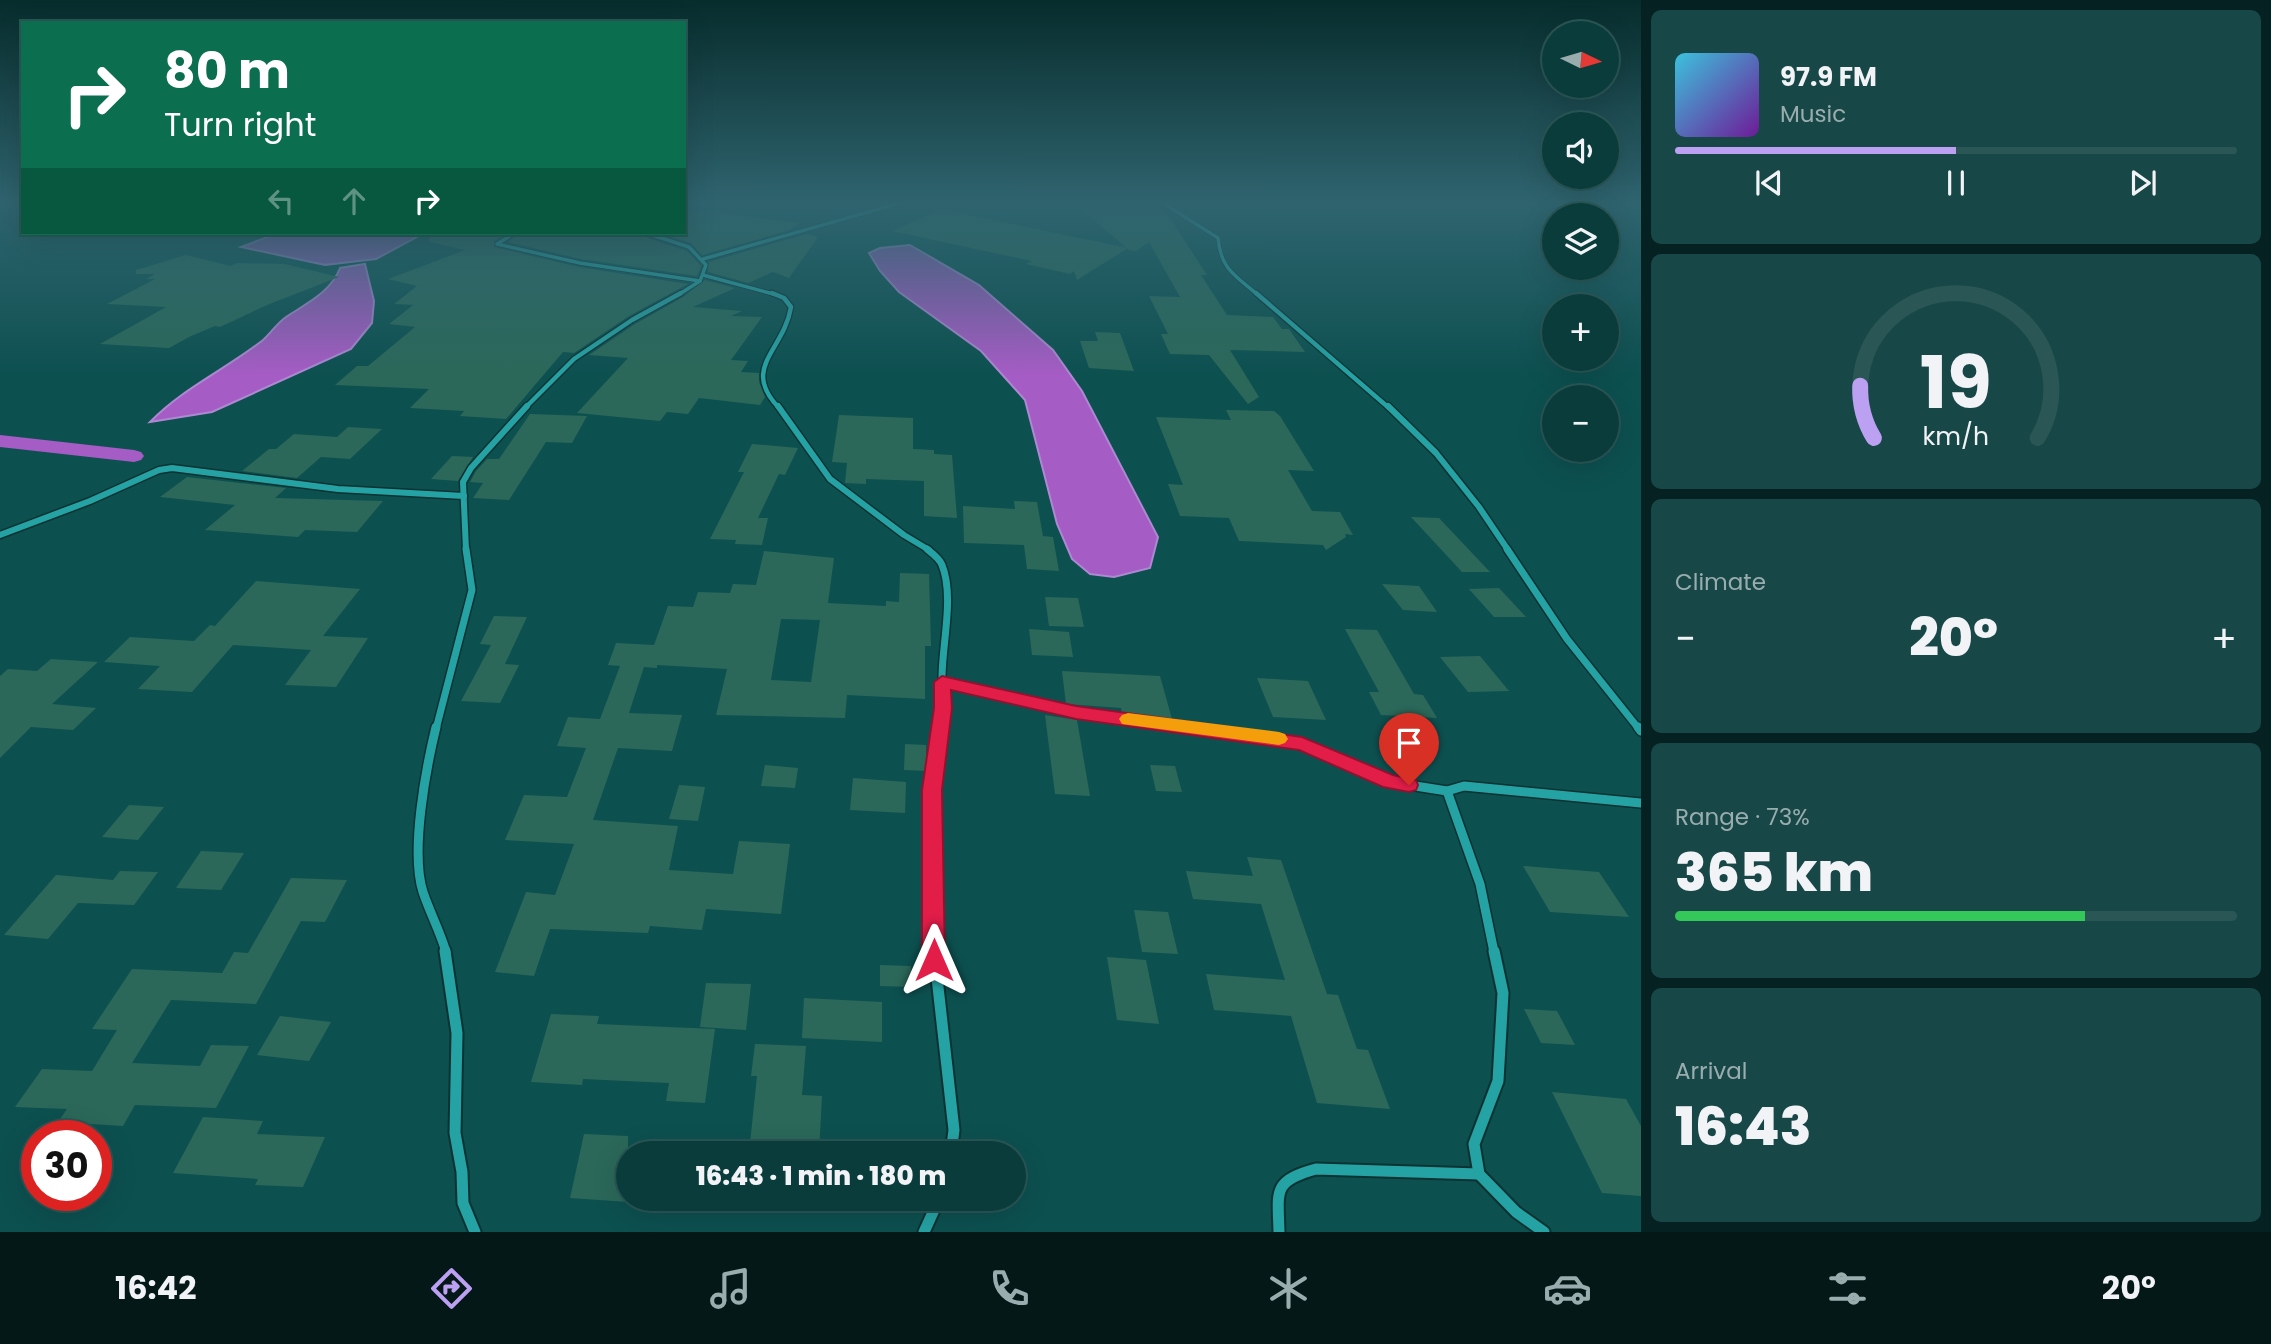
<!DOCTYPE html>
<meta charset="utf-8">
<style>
:root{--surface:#0a3c3c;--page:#184747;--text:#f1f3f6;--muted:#99adaf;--line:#2a5656;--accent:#bca0f2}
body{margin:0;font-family:Poppins,sans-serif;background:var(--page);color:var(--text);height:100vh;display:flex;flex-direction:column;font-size:26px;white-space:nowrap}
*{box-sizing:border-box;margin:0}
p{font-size:23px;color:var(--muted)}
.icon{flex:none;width:38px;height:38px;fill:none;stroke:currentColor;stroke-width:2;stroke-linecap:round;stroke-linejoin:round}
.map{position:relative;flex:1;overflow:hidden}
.details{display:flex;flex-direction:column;gap:10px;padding:10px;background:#062121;width:630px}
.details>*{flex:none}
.banner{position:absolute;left:21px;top:21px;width:665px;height:214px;border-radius:0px;box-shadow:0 7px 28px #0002,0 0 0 2px var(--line);background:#0b6e4f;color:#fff;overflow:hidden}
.needle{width:46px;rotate:95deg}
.fabs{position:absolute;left:1542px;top:21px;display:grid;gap:14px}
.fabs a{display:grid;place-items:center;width:77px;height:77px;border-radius:50%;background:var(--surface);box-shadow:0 7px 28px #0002,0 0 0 2px var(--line);font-size:35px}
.speed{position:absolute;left:21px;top:1120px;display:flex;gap:14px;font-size:35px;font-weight:700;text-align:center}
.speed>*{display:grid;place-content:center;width:91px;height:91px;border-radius:50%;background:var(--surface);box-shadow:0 7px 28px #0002,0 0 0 2px var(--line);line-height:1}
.speed .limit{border:10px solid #d22;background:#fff;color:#111}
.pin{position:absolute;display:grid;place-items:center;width:60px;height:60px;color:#fff;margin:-72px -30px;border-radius:50% 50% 50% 0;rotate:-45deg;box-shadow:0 0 7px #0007}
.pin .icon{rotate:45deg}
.me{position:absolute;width:77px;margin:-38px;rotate:0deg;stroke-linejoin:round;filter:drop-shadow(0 0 5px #0008)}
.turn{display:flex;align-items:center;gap:24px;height:147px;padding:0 28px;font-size:32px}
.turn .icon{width:91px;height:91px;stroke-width:2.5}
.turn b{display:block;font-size:49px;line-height:60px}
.lanes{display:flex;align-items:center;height:66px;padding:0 28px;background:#0003;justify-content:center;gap:35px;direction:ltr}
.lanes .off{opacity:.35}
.big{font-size:52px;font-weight:800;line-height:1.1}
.details .widget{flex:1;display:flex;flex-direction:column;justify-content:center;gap:10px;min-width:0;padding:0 24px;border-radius:10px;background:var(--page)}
.details .dial{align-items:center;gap:0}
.dial svg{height:182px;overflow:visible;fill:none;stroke:var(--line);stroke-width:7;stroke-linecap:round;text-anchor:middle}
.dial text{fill:var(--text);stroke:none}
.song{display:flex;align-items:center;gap:21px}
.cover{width:84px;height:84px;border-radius:10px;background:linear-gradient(135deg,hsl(190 70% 55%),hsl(280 70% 35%))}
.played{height:7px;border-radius:4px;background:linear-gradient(90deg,var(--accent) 50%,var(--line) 50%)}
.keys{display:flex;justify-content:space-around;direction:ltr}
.heat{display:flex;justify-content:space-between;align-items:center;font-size:38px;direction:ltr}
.charge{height:10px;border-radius:5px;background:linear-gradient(90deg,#34c759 73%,var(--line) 0)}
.trip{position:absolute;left:616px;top:1141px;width:410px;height:70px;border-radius:35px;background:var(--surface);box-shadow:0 7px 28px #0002,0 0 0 2px var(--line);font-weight:800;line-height:70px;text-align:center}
.tabs{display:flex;height:112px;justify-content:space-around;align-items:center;background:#041818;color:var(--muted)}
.tabs .icon{width:49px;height:49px}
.tabs .on{color:var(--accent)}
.tabs b{font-size:32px;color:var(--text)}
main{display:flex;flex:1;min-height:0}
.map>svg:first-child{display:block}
.water{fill:#a65cc5;stroke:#ad89d2;stroke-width:2}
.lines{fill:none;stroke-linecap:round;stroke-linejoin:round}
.canal{fill:#a65cc5;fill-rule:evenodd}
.building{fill:#2b6859;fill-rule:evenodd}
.minor-far5-casing{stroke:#0d3232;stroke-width:5}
.minor-far4-casing{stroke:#0d3232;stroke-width:7}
.minor-far3-casing{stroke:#0d3232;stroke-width:9}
.minor-far2-casing{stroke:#0d3232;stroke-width:10}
.minor-far1-casing{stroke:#0d3232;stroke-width:12}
.minor-casing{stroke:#0d3232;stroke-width:15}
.minor-far5{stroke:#25a3a4;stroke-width:3.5}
.minor-far4{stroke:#25a3a4;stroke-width:4.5}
.minor-far3{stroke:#25a3a4;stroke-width:6}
.minor-far2{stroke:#25a3a4;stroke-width:7}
.minor-far1{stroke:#25a3a4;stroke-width:9}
.minor{stroke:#25a3a4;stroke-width:11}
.route{fill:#e11d48;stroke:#92132f;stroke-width:2}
.slow{fill:#f59e0b}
</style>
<main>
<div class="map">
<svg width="1641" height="1232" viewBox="0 0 1641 1232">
<rect width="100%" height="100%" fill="#0d5050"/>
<!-- water -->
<g class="water">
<path d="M278,233H392L419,236L376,259L325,265L241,247Z"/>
<path d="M910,245L979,285L1053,350L1082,391L1158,537L1150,568L1114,577L1090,574L1072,559L1057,524L1025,400L981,351L899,292L880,271L869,253L880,248Z"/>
<path d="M365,264L374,301L372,323L351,349L212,412L150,422C183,388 226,369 263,340C271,333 277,323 286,317C307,303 330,293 340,268Z"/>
</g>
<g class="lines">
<!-- canal -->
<path class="canal" d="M0,435L134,450L141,452L144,456L141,460L134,462L0,447Z"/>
</g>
<!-- building -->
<g class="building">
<path d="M1074,203H1153L1170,218L1207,275H1201L1227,315L1273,317L1282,329H1289L1305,352L1230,350L1259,397L1248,404L1209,355L1170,354L1161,334H1168L1149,296L1180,297L1149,242L1136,251L1129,250Z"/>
<path d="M698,210L800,223L790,230L702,255L691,243L659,233H684V215Z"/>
<path d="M945,210L1128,248L1077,280L1074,271L1070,274L1026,264L1032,261L892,231L937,211Z"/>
<path d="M430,233H507L494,241V247L579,267L688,284L629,316L574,353L563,352L506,419L460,416L464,411L410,408L429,389L335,385L357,366H368L415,327L389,324L413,305L394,304L417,286L388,279L465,250L429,242Z"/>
<path d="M519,233H642L645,237L687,251L701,266L697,276L581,259L508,242Z"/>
<path d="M807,234L818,237L789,278L773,272L748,283L708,272L709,262Z"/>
<path d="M186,255L231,266L237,263L285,264L339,277L267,305L220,327L215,326L191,336L169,348L100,344L166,307L107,304L155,279H146L155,274H136V270Z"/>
<path d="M705,280L735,288L693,307L742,311L731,316L762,317L731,360L748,361L741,372L759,373V382L765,397L760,405L699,398L688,414L667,412L660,421L577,413L628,358L589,355L635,324L683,297Z"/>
<path d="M1095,332L1120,333L1134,371L1089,368L1080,341H1098Z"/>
<path d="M1226,410L1274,411L1280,416L1314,471L1288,470L1312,511L1340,512L1353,535L1345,534L1346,537L1326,550L1323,545L1239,541L1229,518L1180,516L1168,484L1183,485L1156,417L1231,420Z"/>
<path d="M530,414L587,416L572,443L546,442L509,500L473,498L483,483L470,482L476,471L487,459H499Z"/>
<path d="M839,415L913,418V449L934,450V454L952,455L957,518L924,516V481L866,479V484L845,483L847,463L832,462Z"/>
<path d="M348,427L382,429L350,459L321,457L297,478L242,471L269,449H276L294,434L337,437Z"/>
<path d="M752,444L798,448L785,475L779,474L758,518H768L762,545L735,544L736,540L710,539L744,472H738Z"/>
<path d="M452,456L473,457L458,481L431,479Z"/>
<path d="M187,477L286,488L275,498L383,501L357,532L305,530L298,537L205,530L235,505L160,497Z"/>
<path d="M1014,501L1037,502L1043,536L1053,537L1059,571L1027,569L1024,545L964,543L963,506L1015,509Z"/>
<path d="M1411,517L1439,518L1490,572H1462Z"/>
<path d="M764,551L834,558L828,603L886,606V601L899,602L900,573L929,574L931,646H925V699L847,695L845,718L716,715L727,669L657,665V668L644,667L629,713L682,715L672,751L618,748L593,820L678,826L669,870L733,874L739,841L790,844L781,914L706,909L702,930L650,926L648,933L550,929L534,976L495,972L526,892L555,895L574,844L505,840L524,795L567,797L586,748L557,746L568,717L600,719L620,666L608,665L616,643L654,645L668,606L693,607L698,592L730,593L733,584L756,585ZM781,619L820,620L811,682L771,680Z"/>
<path d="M256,581L360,589L323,636L368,638L336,687L285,685L311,650L233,645L192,692L138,689L160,666L104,662L130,637L194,641L210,625L215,626Z"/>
<path d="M1382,584L1419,586L1437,612L1403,610Z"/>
<path d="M1499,588L1526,617H1494L1469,589Z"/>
<path d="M1045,597L1078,598L1084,627L1049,626Z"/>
<path d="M494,616L527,617L505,664L519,665L500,703L461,701L491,645L480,644Z"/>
<path d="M1029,629L1069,632L1073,657L1032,655Z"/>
<path d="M1345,629L1377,630L1414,694L1423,695L1437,718L1381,715L1369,692H1379Z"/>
<path d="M1480,656L1509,691L1468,692L1440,657Z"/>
<path d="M51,659L98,662L52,704L96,708L73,730L31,727L0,758V676L8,669L37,671Z"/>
<path d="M1062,671L1160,676L1172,719L1122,712L1121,708L1066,704Z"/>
<path d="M1257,678L1308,681L1326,720L1273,717Z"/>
<path d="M1045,715L1077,720L1090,796L1055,794Z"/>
<path d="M905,744L926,745V771L904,770Z"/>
<path d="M765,765L798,768L795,788L761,786Z"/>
<path d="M1150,765L1175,766L1182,792L1156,791Z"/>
<path d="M853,778L906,782L905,813L850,810Z"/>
<path d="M679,785L705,787L698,821L669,819Z"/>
<path d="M129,805L164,807L138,840L102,837Z"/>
<path d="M201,851L244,853L221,890L176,888Z"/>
<path d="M1247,857L1281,860L1327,994L1338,995L1357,1049L1368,1050L1390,1109L1317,1103L1291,1016L1214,1010L1206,974L1285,980L1261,904L1193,899L1186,871L1253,876Z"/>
<path d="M1523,866L1599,872L1629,917L1550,912Z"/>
<path d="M120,871L158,872L134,905L78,903L48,939L4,935L56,875L113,880Z"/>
<path d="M291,878L347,880L325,922L301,921L256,1004L171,1000L132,1063L200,1066L211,1045L249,1046L216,1108L135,1105L123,1126L58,1122L67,1109L15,1107L42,1069L92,1071L117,1030L92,1029L132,969L222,973L234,952L248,953Z"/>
<path d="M1134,910L1168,912L1178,954L1142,952Z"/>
<path d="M1107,957L1146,960L1159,1024L1117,1020Z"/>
<path d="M880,965L911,966L912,987L880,986Z"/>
<path d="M706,983L751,984L746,1030L700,1027Z"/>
<path d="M804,998L882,1002V1042L802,1038Z"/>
<path d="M1524,1009L1557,1011L1575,1045L1541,1043Z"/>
<path d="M551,1014L599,1016L597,1024L715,1029L705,1103L666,1101L669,1083L583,1079L582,1085L531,1082Z"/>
<path d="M280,1016L331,1022L309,1061L257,1055Z"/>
<path d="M755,1044L806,1046L802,1095L822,1096L819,1153H749L757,1076H751Z"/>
<path d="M1552,1092L1626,1099L1641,1126V1196L1602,1193Z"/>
<path d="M203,1117L263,1121L257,1134L325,1137L303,1187L255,1185L258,1179L173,1173Z"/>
<path d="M584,1134L628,1136V1202L570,1198Z"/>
</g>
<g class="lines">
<!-- minor-far5 casing -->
<g class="minor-far5-casing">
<g id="minor-far5">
<path d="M1163,203L1218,238C1221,270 1235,275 1258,295"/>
<path d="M515,233L497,244L580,263L700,281"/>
<path d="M646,233L689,247L706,265L700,281L678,295"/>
<path d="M703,259L900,203"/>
<path d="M703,275L777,295"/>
</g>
</g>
<!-- minor-far4 casing -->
<g class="minor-far4-casing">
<g id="minor-far4">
<path d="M772,293L784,298L791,307C784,351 740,367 779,408"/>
<path d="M1256,293L1389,408"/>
<path d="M525,408L574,359L632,320L681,293"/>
</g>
</g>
<!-- minor-far3 casing -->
<g class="minor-far3-casing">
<g id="minor-far3">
<path d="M778,406L830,479L904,535L929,550"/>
<path d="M1388,406L1436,453L1479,507L1508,550"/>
<path d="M0,535L90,501L159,470L172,468L338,489L464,496"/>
<path d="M466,550L463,482L471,468L527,406"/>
</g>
</g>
<!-- minor-far2 casing -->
<g class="minor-far2-casing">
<g id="minor-far2">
<path d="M927,549C932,553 940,559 942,565C955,597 941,648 942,682L1076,712L1197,729"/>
<path d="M1507,549L1567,639L1639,729"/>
<path d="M436,729L472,590L466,549"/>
<path d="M940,729L942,682"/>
</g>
</g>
<!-- minor-far1 casing -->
<g class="minor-far1-casing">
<g id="minor-far1">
<path d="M436,727C426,768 410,852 423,892C430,913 440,931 446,952"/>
<path d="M1185,727L1302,743L1390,782L1447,791"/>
<path d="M1638,727L1641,731"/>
<path d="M934,952L932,790L940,727"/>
<path d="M1494,952L1480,884L1447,791L1464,786L1641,803"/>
</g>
</g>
<!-- minor casing -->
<g class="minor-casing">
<g id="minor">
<path d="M445,951L457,1033L455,1133L462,1172L463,1203L475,1232"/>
<path d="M934,951L954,1130L951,1153"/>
<path d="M1494,951L1503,993L1498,1081L1474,1144L1479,1174L1516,1212L1544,1232"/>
<path d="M924,1232L939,1199"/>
<path d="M1279,1232C1278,1191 1272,1181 1316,1169L1479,1174"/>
</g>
</g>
<!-- minor-far5 -->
<use href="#minor-far5" class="minor-far5"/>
<!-- minor-far4 -->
<use href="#minor-far4" class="minor-far4"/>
<!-- minor-far3 -->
<use href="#minor-far3" class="minor-far3"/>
<!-- minor-far2 -->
<use href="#minor-far2" class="minor-far2"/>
<!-- minor-far1 -->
<use href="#minor-far1" class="minor-far1"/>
<!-- minor -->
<use href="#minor" class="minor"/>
</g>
<!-- sky -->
<linearGradient id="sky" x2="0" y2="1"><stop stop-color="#072c2c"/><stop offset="0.54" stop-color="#2f646f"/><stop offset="1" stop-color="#2f646f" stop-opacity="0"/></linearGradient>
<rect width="1641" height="376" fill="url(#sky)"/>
<!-- route -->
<path class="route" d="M942,676L1076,706L1302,737L1393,775L1416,780L1418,785L1416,790L1409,792L1383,787L1299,750L1076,719L951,690L952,708L942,790L945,960L942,967L934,970L926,967L922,960V790L934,708V682Z"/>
<!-- slow -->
<path class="slow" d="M1128,713L1279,732L1285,734L1288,739L1285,743L1279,745L1122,724L1119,719L1122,715Z"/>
</svg>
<div class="fabs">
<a><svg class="needle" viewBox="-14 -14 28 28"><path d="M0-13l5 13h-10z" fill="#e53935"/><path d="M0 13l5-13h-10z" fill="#99adaf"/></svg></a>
<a><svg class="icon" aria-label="sound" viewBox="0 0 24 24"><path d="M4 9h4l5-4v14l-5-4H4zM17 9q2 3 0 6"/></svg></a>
<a><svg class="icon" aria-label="layers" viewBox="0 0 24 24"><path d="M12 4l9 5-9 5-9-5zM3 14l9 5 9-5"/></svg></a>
<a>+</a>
<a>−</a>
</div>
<div class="speed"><div class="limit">30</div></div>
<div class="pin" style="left:1409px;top:785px;background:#d93025"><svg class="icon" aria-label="arrive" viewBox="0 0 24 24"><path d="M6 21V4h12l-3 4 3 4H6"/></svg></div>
<svg class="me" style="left:934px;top:960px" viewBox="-20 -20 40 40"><path d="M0-17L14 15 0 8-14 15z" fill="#e11d48" stroke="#fff" stroke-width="4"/></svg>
<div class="trip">16:43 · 1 min · 180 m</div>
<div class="banner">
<div class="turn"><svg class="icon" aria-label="right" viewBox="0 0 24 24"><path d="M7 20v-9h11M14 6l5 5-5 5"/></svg><div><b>80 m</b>Turn right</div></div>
<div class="lanes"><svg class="icon off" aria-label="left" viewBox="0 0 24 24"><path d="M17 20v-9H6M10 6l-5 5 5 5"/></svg><svg class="icon off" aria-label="ahead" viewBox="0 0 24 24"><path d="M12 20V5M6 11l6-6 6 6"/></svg><svg class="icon" aria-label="right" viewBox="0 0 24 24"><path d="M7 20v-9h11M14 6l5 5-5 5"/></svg></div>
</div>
</div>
<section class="details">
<div class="widget">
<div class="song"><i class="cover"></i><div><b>97.9 FM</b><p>Music</p></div></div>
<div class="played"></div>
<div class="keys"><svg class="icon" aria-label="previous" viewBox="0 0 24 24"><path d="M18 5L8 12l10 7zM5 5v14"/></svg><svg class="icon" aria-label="pause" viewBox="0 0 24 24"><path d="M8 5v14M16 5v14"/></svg><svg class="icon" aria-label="next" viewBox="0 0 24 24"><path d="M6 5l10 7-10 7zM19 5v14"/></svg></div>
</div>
<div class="widget dial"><svg viewBox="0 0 100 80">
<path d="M14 69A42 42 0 1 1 86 69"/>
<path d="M14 69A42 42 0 0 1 8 46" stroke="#bca0f2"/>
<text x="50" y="56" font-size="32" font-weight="700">19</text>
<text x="50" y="72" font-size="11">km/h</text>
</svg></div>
<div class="widget"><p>Climate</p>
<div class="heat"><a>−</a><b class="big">20°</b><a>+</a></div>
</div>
<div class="widget"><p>Range · 73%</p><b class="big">365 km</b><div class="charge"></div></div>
<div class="widget"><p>Arrival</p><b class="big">16:43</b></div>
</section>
</main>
<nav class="tabs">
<b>16:42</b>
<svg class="icon on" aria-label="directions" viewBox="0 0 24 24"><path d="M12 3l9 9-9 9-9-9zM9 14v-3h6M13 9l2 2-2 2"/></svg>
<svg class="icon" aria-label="music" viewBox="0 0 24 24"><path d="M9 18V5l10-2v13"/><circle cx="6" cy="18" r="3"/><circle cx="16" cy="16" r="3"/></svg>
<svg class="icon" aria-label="phone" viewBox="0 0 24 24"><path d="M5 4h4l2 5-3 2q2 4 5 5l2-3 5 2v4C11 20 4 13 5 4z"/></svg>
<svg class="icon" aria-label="climate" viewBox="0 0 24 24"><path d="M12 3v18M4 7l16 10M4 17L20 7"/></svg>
<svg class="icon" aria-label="car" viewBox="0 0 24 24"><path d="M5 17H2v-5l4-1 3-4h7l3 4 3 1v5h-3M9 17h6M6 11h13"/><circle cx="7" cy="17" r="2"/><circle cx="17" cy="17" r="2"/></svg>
<svg class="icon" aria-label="filters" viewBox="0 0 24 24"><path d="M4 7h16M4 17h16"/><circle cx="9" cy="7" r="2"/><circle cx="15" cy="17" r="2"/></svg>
<b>20°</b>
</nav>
